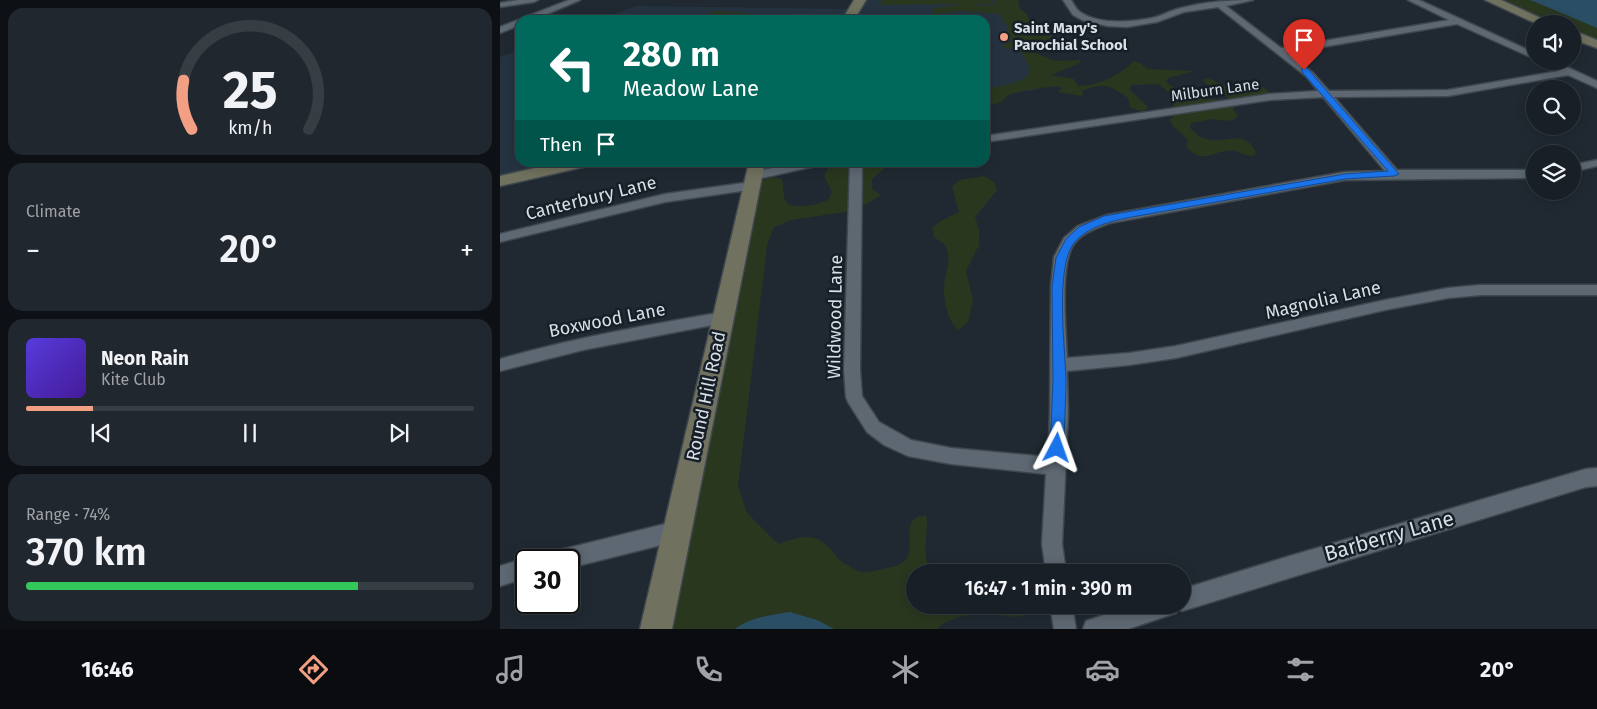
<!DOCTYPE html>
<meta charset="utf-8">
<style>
:root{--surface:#181f26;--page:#21272e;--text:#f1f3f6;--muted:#9fa2a7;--line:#363d43;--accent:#f39f83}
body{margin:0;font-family:"Fira Sans",sans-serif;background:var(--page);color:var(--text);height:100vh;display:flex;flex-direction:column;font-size:19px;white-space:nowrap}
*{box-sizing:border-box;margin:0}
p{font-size:16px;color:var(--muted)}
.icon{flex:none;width:28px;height:28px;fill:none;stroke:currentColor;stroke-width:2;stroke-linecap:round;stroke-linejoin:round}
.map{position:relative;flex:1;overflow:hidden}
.side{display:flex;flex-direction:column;gap:8px;padding:8px;background:#0d1115;width:500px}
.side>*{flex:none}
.top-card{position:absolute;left:15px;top:15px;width:475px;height:152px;border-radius:15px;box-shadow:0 2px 12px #0003,0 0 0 1px var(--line);background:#00695c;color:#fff;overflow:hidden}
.controls{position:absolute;left:1026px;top:15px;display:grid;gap:10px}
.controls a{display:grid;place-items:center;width:55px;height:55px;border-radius:50%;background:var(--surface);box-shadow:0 2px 12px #0003,0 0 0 1px var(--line);font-size:25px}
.speed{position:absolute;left:15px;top:549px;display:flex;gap:10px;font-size:25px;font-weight:700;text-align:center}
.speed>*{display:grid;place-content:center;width:65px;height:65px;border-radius:50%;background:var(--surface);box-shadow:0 2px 12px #0003,0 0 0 1px var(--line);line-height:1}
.speed .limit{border:2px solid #111;border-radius:8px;background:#fff;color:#111}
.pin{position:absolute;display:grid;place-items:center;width:42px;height:42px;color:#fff;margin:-51px -21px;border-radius:50% 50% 50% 0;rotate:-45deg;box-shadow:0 0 5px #0007}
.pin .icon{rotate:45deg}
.me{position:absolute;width:55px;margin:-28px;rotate:4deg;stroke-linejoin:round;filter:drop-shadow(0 0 4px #0008)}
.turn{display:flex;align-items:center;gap:18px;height:105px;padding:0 25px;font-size:22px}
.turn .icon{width:65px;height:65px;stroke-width:2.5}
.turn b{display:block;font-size:35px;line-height:42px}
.then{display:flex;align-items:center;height:48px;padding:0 25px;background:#0003;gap:10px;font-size:19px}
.big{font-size:38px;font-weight:600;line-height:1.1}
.side .card{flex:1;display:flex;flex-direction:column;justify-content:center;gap:8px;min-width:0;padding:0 18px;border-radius:15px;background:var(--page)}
.side .dial{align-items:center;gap:0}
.dial svg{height:130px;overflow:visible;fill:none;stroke:var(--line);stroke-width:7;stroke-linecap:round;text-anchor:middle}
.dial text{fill:var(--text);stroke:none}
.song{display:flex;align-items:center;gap:15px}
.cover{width:60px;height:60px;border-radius:8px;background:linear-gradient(135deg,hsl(250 70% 55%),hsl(260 70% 35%))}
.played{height:5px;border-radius:2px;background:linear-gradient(90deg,var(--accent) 15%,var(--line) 15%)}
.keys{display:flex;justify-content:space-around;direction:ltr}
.heat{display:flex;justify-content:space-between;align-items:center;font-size:28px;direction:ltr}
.charge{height:8px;border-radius:4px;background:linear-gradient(90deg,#34c759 74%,var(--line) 0)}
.trip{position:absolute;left:406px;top:564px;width:285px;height:50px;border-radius:25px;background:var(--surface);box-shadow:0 2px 12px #0003,0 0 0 1px var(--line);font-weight:600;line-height:50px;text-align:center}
.menu{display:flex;height:80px;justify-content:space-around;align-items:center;background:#0a0c0f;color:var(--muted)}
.menu .icon{width:35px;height:35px}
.menu .current{color:var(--accent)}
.menu b{font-size:22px;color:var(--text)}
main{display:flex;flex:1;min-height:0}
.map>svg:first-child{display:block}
.built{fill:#253340}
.green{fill:#2a371f}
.water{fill:#2a4e64}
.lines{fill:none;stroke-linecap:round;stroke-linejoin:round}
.street-casing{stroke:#3f474e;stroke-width:3}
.secondary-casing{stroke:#3f474e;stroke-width:3}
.street{fill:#5e6872;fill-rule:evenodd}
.secondary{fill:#71715f;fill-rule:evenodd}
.route{fill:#1a73e8;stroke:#114b97}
.poi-dot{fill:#f39f83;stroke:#161f28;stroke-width:2}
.labels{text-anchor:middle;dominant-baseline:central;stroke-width:5;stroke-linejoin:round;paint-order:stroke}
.far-poi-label{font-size:15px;font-weight:bold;fill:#d9dfe5;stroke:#161f28;text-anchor:start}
.far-street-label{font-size:15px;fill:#d9dfe5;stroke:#161f28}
.street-label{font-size:18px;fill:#d9dfe5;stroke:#161f28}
.near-street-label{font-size:21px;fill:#d9dfe5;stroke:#161f28}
</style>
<main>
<section class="side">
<div class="card dial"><svg viewBox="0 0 100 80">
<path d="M14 69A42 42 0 1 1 86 69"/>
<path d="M14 69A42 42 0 0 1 9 39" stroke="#f39f83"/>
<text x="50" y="56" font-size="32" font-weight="700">25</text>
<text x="50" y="72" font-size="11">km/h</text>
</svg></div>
<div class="card"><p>Climate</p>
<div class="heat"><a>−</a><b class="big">20°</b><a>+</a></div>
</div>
<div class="card">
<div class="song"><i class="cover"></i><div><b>Neon Rain</b><p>Kite Club</p></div></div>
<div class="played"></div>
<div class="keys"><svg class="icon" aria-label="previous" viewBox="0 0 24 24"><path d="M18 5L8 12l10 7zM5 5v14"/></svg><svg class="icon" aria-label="pause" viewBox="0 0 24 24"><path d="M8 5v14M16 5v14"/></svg><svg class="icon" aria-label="next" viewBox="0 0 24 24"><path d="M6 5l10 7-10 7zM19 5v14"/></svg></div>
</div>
<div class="card"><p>Range · 74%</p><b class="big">370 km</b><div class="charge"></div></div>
</section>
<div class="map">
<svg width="1097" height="629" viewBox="0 0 1097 629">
<rect width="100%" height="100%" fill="#202932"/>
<!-- built -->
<g class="built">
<path d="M360,0H512L540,89L485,97V20H98L136,6L354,9Z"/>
<path d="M20,50V162L86,163L0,181V57Z"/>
</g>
<!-- green -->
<g class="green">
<path d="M382,0H492V4H469L487,6L494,4L495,0H518L520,9L527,14L530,24L536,30L551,33L552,36C547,43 538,44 535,53L555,61L579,60L582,62L551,75L574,79L578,86C598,86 620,75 634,61L640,63L648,69L694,71L668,78L666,81C676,95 712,102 729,99C723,91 711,89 704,82V79C714,77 720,86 730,87C743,89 763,80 770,94L754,102L735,106L733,110L738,115L735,119L727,121L713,119L691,123L690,128C695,133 699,137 706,139C726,145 743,127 756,152L754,156C745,156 742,153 735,151C716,147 704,168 686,146L688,140L673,126L670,120L676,114L671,94L659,84L631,85L630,90L646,105L648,108L646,110L639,111L630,107L628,98C610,85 604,82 582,91L583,95L581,96L558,92L562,88C555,84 524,91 514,93C502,96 504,108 485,103V89C500,86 519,85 530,73L529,66L520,50L503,48V44L513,41L500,37V35L506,33L509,29L500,14L461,11L434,14L432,9L436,8L464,4L380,5Z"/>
<path d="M991,0H1097V44L1073,34L1072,24H1048Z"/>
<path d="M217,11L250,13L244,20H207L212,15V12Z"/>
<path d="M259,14L310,15L306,20H253Z"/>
<path d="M344,163H401L385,168L372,179V189L381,195L368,203L345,212L291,220L273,228L267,246L238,486L247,513L278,544C293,539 311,531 325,544C335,552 333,557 347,565C351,567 356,571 361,572C369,573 382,569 391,567C429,560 391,519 426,515C430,535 419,553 432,572H415V605H532L533,611C518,622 505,614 488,614C472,614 448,617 437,629H156L177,531L244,277L255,193C260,178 267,176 282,179L284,197L287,204C303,208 314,206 328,200L332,192L324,176L328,168Z"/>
<path d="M484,176L494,182L497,190L475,217L479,230V245L466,271L473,300L468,322L458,330C446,318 442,295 445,278C447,267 451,258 446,247C444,243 438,240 434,237L432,228L441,221L459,212L452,186L460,180Z"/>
</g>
<!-- water -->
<g class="water">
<path d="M1029,0H1097V28L1033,1Z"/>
<path d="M290,612L317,620L334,629H235C251,617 271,615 290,612Z"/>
</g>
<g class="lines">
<!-- street casing -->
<g class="street-casing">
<g id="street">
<path d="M18,0H38L34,2L0,7V3Z"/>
<path d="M69,0H80L33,20H20V25L0,33V27Z"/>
<path d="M563,0H571C574,4 576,9 580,12C599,25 631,22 652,18C662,16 671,10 681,8C704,2 729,0 753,0L726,6L781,48L949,20L908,0H919L1035,53V59L957,24L787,53L813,73L829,91L948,90L1059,71L1042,61H1054L1097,81V88L1068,75L948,96L834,97L897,170H1035V178L845,180L610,223C597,228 583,232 574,244C559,265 566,331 567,358L629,353L676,346L885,300L948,288L981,285H1097V295H981L948,298L885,310L676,358L629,365L567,371L568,413L562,544L566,572H546L542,544L546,474L451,464L408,456L384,445L367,432L348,402L346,397L344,370L350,162H362L360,370L362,396L379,422L411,440L451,448L548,457L550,413L551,287L554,257L564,238L578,226L607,215L845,172L885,171L823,97L770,100L485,142V136L770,94L818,91L807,77L718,7L684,12L657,22L627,27L607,26L582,20L573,15Z"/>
<path d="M1097,160V166L1072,172V165Z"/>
<path d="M301,162H325L320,165L253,180L247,176L249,173Z"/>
<path d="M251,182L255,183L257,186L255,189L165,202L0,242V234L165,194Z"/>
<path d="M223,312L228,314L231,318L228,322L83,350L0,371V359C73,338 148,325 223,312Z"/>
<path d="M1097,468V486L1086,487L682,611L677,609L676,613L628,629H583L586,621L634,605H682V589L783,558L1086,469Z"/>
<path d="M177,521L184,524L187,531L184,538L177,541L69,568V560H50L53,553L60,550Z"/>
<path d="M26,558L32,560H26V578L0,586V566Z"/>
<path d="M550,605H572L576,629H554Z"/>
</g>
</g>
<!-- secondary casing -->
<g class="secondary-casing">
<g id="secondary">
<path d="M354,0H366L354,20H342Z"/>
<path d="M985,0H1001L1054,24H1037Z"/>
<path d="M1072,30L1097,40V48L1072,39Z"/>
<path d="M61,162H94L92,165L0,186V176Z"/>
<path d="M249,162H265L172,629H140Z"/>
</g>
</g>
<!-- street -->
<use href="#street" class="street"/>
<!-- secondary -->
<use href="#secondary" class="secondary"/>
</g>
<!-- route -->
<path class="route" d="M802,68H807L899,174L894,176L845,179L632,217C612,221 588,226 574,243C555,266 565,348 566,379C566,402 564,425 564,448L562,452L557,454L552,452L550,448L553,381L552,287L556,258L566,239L579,227L604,216L632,211L845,174L888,171L802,72Z"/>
<!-- markers -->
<circle class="poi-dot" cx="504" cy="37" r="5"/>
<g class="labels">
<!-- far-poi labels -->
<g class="far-poi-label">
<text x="514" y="28">Saint Mary's<tspan x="514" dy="17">Parochial School</tspan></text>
</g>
<!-- far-street labels -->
<g class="far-street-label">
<text transform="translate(715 90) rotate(-8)">Milburn Lane</text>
</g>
<!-- street labels -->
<g class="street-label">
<text transform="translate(91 198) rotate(-14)">Canterbury Lane</text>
<text transform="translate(823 300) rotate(-13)">Magnolia Lane</text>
<text transform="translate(335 317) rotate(-89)">Wildwood Lane</text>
<text transform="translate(107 320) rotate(-11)">Boxwood Lane</text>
<text transform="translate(206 396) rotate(-78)">Round Hill Road</text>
</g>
<!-- near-street labels -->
<g class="near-street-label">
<text transform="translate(889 536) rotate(-16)">Barberry Lane</text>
</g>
</g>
</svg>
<div class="controls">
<a><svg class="icon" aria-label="sound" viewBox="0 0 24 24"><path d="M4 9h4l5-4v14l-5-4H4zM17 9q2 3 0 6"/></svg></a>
<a><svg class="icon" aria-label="search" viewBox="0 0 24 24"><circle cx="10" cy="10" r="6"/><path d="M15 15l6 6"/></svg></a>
<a><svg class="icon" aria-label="layers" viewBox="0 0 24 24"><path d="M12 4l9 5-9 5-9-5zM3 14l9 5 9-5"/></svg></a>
</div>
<div class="speed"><div class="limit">30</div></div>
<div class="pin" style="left:804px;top:70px;background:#d93025"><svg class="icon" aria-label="arrive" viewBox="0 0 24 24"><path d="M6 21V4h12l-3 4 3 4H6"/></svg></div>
<svg class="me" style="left:557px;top:448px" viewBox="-20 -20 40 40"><path d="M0-17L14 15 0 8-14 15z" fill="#1a73e8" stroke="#fff" stroke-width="4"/></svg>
<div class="trip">16:47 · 1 min · 390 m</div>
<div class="top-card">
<div class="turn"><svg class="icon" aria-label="left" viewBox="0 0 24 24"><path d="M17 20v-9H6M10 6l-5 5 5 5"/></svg><div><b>280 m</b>Meadow Lane</div></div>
<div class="then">Then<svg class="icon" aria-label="arrive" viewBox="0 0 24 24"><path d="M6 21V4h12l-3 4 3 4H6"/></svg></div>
</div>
</div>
</main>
<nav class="menu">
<b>16:46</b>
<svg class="icon current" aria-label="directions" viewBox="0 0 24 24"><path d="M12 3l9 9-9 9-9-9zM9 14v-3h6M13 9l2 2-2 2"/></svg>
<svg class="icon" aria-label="music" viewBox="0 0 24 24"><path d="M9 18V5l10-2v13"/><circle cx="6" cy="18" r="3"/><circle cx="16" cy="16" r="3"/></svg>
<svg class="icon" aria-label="phone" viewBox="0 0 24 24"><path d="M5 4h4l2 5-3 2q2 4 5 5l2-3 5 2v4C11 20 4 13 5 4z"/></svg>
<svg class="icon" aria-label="climate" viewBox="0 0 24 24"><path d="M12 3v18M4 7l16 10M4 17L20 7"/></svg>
<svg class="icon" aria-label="car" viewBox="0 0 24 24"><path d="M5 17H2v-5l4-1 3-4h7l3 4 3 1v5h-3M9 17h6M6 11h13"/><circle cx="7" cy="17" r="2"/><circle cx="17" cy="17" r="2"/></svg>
<svg class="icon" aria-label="filters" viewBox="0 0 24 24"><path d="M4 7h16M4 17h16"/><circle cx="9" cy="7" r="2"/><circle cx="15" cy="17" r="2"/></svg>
<b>20°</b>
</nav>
